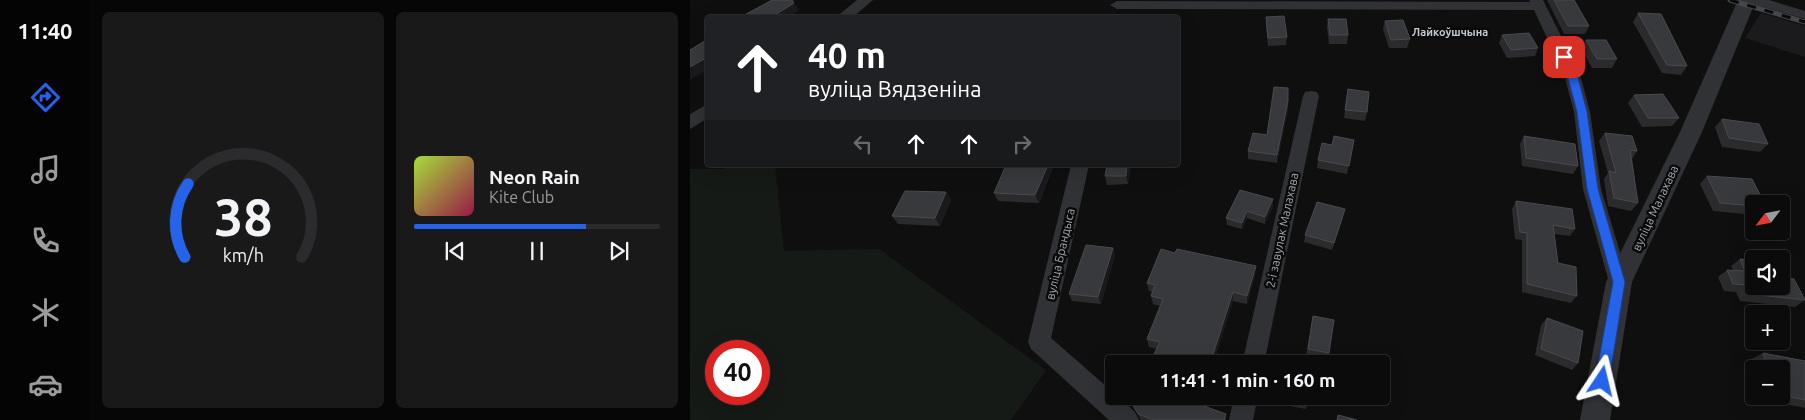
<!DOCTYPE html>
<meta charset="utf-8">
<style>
:root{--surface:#0b0b0c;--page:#19191a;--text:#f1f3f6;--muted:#9a9b9d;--line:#2b2b2d;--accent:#2563eb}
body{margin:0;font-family:Ubuntu,sans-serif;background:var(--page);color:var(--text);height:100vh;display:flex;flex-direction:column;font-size:19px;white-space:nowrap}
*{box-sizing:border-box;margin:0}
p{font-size:16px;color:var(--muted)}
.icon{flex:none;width:28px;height:28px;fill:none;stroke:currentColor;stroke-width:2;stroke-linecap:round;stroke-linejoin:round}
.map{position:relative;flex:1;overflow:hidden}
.sheet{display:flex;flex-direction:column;gap:12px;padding:12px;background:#060607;width:600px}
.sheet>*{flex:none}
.hud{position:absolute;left:15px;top:15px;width:475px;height:152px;border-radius:5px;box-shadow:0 5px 20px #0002,0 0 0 1px var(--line);background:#202124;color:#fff;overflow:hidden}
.needle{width:32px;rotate:238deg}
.buttons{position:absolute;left:1055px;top:195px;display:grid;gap:10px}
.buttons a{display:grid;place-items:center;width:45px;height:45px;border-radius:5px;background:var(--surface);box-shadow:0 5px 20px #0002,0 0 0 1px var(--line);font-size:25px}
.speed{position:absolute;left:15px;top:340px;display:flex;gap:10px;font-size:25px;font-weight:700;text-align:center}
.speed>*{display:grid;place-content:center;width:65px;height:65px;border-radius:50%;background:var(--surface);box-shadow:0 5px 20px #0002,0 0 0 1px var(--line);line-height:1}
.speed .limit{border:8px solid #d22;background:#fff;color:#111}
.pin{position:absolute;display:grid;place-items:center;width:42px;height:42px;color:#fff;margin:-21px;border-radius:10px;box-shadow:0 2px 8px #0006}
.me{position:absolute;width:55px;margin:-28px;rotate:10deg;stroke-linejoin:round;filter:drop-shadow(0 0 4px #0008)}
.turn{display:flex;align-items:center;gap:18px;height:105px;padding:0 20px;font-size:22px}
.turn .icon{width:65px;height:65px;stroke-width:2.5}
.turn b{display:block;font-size:35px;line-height:42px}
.lanes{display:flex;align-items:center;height:48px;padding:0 20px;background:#0003;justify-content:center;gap:25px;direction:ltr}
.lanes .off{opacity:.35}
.sheet .tile{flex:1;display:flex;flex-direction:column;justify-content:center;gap:8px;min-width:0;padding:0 18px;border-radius:8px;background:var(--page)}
.sheet .dial{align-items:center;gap:0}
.dial svg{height:130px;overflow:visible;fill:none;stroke:var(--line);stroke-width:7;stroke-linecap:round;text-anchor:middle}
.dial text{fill:var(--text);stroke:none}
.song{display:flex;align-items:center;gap:15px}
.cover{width:60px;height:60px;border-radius:8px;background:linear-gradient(135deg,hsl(80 70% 55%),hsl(340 70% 35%))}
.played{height:5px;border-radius:2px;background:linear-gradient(90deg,var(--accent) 70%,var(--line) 70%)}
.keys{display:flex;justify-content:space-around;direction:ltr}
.sheet .tiles{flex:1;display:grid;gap:12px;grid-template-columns:repeat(2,1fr)}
.trip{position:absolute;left:415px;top:355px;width:285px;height:50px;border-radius:5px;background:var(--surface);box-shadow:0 5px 20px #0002,0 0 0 1px var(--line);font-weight:700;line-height:50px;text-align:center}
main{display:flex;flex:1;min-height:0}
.tabs{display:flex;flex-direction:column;width:90px;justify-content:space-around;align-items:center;background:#040405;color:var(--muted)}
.tabs .icon{width:35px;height:35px}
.tabs .selected{color:var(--accent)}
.tabs b{font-size:22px;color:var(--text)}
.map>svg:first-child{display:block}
.built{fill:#1b1b1d}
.green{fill:#161a16;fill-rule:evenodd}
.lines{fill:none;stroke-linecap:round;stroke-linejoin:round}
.minor{fill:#303235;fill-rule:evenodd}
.tertiary{fill:#303235;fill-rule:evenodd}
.rail-casing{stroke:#43464a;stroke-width:5}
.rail{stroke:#0a0a0b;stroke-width:3;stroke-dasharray:9;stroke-linecap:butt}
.wall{fill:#2b2b2e}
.shaded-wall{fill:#1a1a1c}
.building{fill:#38393c;stroke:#484a4e}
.route{fill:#2563eb;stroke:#184099}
.labels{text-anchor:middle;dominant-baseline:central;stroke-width:5;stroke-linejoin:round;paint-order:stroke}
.far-neighbourhood-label{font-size:11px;font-weight:bold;fill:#c1c7cd;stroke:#0a0a0b}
.street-label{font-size:12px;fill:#a1a9b0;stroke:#0a0a0b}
</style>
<main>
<nav class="tabs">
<b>11:40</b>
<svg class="icon selected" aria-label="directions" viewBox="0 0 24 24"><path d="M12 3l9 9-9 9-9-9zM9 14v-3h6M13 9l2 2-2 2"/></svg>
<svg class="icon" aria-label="music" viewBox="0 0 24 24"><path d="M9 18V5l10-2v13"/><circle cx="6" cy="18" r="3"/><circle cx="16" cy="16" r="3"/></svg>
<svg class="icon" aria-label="phone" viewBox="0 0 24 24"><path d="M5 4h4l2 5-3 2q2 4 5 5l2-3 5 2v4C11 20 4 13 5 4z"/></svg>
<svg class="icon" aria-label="climate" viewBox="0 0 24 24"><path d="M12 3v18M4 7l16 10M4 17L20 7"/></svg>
<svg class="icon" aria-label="car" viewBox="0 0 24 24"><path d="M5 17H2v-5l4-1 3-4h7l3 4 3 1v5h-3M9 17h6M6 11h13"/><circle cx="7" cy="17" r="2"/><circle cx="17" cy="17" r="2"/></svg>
</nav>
<section class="sheet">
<div class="tiles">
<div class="tile dial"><svg viewBox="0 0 100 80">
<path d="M14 69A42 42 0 1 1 86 69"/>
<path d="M14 69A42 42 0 0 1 16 24" stroke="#2563eb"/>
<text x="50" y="56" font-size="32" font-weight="700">38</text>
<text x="50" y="72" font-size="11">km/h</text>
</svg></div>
<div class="tile">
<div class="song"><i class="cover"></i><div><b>Neon Rain</b><p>Kite Club</p></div></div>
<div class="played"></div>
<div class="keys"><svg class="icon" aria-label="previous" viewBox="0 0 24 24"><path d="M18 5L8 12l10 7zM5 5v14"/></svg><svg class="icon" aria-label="pause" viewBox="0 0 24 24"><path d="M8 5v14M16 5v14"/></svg><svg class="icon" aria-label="next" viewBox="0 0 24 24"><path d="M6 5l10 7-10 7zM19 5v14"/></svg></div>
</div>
</div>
</section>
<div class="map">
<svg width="1115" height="420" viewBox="0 0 1115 420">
<rect width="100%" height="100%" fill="#0f0f10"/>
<!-- built -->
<path class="built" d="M1071,13L1115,26V57L1055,38Z"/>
<!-- green -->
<path class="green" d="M35,165H85L94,251L189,249L356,370L321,420H0V169H33ZM26,351H69V394H26Z"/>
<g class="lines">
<!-- minor -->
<g class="minor">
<path d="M167,0H183L162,18H145Z"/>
<path d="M839,0H853L890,74L900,112L911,189L939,282L936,288L929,291L922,288L919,282L893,189L884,112L874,74L844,10L427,9L420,5L427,1L840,2Z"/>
<path d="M1057,0H1079L1115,11V19L1059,3Z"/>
<path d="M621,91L627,92L629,96L574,364H552L613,96L615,92Z"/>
<path d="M18,104V118L0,129V114Z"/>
<path d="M381,165H399L361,338L424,393V396H428L445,412L449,420H419L341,349L338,342Z"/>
<path d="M544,396H568L563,420H539Z"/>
</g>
<!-- tertiary -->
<path class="tertiary" d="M1048,0H1066L1012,132L942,282L920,420H890L916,282L990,132Z"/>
<!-- rail casing -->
<g class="rail-casing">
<path id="rail" d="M1040,0L1115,22"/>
</g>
<!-- rail -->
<use href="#rail" class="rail"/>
</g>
<!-- wall -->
<g class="wall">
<path d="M857,0H884L899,26L895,34H874Z"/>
<path d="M948,13L997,66L991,75L972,73L943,22Z"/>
<path d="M576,17L597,37L596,45L578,46L576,25Z"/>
<path d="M638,19L658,35L657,44H639L637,27Z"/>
<path d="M695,21L720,39L717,48H699L693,29Z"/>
<path d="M812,35L848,48L845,56L817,58L809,43Z"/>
<path d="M896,40L927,59L922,68H902L891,48Z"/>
<path d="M658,89L677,112L675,121L654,118Z"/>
<path d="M944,95L989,118L982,126L952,127L938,103Z"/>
<path d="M598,101V109L587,163L558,159V151L577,135Z"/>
<path d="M1032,119L1078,144L1070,152L1032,147L1025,127Z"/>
<path d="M915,133L947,151L942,159L948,203L941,211L918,206L914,179L918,173L909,141Z"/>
<path d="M834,136L888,166L883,174L832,166L830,144Z"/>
<path d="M664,140L657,174L627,168L628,160L642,145Z"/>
<path d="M316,165H364L349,203L308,201L304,193Z"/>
<path d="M441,165L438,184L417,185L415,176Z"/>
<path d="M1017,176L1064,204V215L1023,211L1010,184Z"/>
<path d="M550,190L583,206L575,224L557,218L552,229L537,225L536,218Z"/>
<path d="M256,192L261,200L250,226L208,224L202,216Z"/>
<path d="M826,201L885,229L880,236L864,234L868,263L887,296L881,303L832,292V240L825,239L822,209Z"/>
<path d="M653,217L642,250L614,242L615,235Z"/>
<path d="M423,248L425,255L411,304L382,301L379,294Z"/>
<path d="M1050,259L1094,278L1115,300L1105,307L1050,301L1046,292L1034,291L1028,277L1037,270H1043L1041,266Z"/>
<path d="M565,275L557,304L543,301L523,364H459L467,349L459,347L457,339L470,306L463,304L461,296L462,292L459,291L457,283Z"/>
<path d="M623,316L639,353L638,360L616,355Z"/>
<path d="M857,318L888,363L882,370L845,355L851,325Z"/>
<path d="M1073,353L1115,361V408L1076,400L1074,396H1091V369H1065L1062,359Z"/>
<path d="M577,396H618L616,409L577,402Z"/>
<path d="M441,402L506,404L536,414V420H451Z"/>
</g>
<!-- shaded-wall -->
<g class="shaded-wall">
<path d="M102,0L109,10L98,18H80Z"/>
<path d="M18,57V69L0,80V67Z"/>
<path d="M598,101V109L587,163V155Z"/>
<path d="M358,165H364L349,203L345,195Z"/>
<path d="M437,165H441L438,184L436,176Z"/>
<path d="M256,192L261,200L250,226L245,218Z"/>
<path d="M583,199V206L575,224V217Z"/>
<path d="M557,211V218L552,229V223Z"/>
<path d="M423,248L425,255L411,304L408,297Z"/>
<path d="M566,266L565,275L557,304V296Z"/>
<path d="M543,292V301L523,364H520Z"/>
<path d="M506,396H510L504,409L503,402Z"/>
</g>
<!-- building -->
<g class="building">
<path d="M82,0H102L104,3L80,18H49Z"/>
<path d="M864,0H884L899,26H878Z"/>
<path d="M948,13L971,14L997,66L977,65Z"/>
<path d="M594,16L597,37L578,38L576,17Z"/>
<path d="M638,19H656L658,35H640Z"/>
<path d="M713,20L720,39L701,40L695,21Z"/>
<path d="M839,33L848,48L821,50L812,35Z"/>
<path d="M18,39V57L0,67V50Z"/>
<path d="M896,40H916L927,59H907Z"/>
<path d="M584,87L598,88V101L587,155L558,151L563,133L577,135Z"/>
<path d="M658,89L679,92L677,112L655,110Z"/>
<path d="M973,94L989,118H958L944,95Z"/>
<path d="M1032,119L1069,124L1078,144L1039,138Z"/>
<path d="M915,133L942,136L947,151L940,150L948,203L924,198L919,171L926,173Z"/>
<path d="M644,136L664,140L659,166L628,160L632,143L642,145Z"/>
<path d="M834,136L885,144L888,166L836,158Z"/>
<path d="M316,165H358L345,195L304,193Z"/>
<path d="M417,165H437L436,176H415Z"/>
<path d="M1017,176L1062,179L1075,204H1064V206L1030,203Z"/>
<path d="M550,190L583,199L575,217L557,211L552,223L536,218Z"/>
<path d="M215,191L256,192L245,218L202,216Z"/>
<path d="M826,201L882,209L885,229L863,225L868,263L886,267L887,296L837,284V233L830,232Z"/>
<path d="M627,202L655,209L644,243L615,235Z"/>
<path d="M396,245L423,248L408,297L379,294Z"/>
<path d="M471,249L485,253L487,249L566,266L557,296L543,292L520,364H459L470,342L457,339L473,299L461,296L465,285L457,283Z"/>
<path d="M1050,259L1064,260V286H1091V272L1094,278L1104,279L1115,300L1059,294L1055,285L1043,284L1037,270L1055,271Z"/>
<path d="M623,316L644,320L639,353L618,349Z"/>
<path d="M857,318L893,331L888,363L851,349Z"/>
<path d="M1073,353L1115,361V400L1091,395V369H1078Z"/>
<path d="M584,357L621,364H583Z"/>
<path d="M444,396H506L503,402L536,414L534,420H464L448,414L441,402Z"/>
<path d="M580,396H618L617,403Z"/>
<path d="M648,415L667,420H647Z"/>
</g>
<!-- route -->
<path class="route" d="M874,54L878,57L887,74L897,112L908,189L935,282L919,381L917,385L912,387L907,385L905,381L923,282L897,189L887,112L877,74L869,57Z"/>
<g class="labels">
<!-- far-neighbourhood labels -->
<g class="far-neighbourhood-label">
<text x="760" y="32">Лайкоўшчына</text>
</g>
<!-- street labels -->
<g class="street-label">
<text transform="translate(965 208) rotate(-65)">вуліца Малахава</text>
<text transform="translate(592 230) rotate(-78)">2-і завулак Малахава</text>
<text transform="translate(370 254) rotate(-77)">вуліца Брандыса</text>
</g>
</g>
</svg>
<div class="buttons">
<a><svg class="needle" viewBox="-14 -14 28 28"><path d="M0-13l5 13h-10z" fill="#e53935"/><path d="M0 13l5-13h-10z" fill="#9a9b9d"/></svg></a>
<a><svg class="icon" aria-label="sound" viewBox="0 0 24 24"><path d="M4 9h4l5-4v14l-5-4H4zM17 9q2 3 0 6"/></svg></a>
<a>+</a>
<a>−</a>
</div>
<div class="speed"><div class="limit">40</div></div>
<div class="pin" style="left:874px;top:57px;background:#d93025"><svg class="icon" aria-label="arrive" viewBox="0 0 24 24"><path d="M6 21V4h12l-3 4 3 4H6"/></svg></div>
<svg class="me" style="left:912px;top:381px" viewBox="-20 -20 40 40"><path d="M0-17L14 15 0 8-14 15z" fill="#2563eb" stroke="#fff" stroke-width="4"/></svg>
<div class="trip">11:41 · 1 min · 160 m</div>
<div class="hud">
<div class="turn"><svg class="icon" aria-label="ahead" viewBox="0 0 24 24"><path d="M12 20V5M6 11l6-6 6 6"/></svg><div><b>40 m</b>вуліца Вядзеніна</div></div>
<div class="lanes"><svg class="icon off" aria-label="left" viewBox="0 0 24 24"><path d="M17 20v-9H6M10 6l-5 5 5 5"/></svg><svg class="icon" aria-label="ahead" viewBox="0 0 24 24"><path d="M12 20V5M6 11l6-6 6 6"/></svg><svg class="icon" aria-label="ahead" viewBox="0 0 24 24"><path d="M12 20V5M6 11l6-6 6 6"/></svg><svg class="icon off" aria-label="right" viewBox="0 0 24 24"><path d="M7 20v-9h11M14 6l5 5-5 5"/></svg></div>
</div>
</div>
</main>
